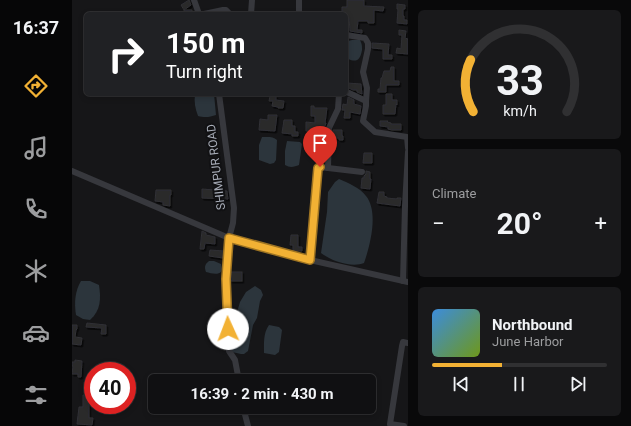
<!DOCTYPE html>
<meta charset="utf-8">
<style>
:root{--surface:#101012;--page:#19191b;--text:#f1f3f6;--muted:#9c9d9f;--line:#303032;--accent:#f2b134}
body{margin:0;font-family:Roboto,sans-serif;background:var(--page);color:var(--text);height:100vh;display:flex;flex-direction:column;font-size:15px;white-space:nowrap}
*{box-sizing:border-box;margin:0}
p{font-size:13px;color:var(--muted)}
.icon{flex:none;width:22px;height:22px;fill:none;stroke:currentColor;stroke-width:2;stroke-linecap:round;stroke-linejoin:round}
.map{position:relative;flex:1;overflow:hidden}
.sheet{display:flex;flex-direction:column;gap:10px;padding:10px;background:#09090a;width:223px}
.sheet>*{flex:none}
.banner{position:absolute;left:12px;top:12px;width:264px;height:84px;border-radius:6px;box-shadow:0 2px 6px #0003,0 0 0 1px var(--line);background:#202124;color:#fff;overflow:hidden}
.speed{position:absolute;left:12px;top:362px;display:flex;gap:8px;font-size:20px;font-weight:700;text-align:center}
.speed>*{display:grid;place-content:center;width:52px;height:52px;border-radius:50%;background:var(--surface);box-shadow:0 2px 6px #0003,0 0 0 1px var(--line);line-height:1}
.speed .limit{border:6px solid #d22;background:#fff;color:#111}
.pin{position:absolute;display:grid;place-items:center;width:34px;height:34px;color:#fff;margin:-41px -17px;border-radius:50% 50% 50% 0;rotate:-45deg;box-shadow:0 0 4px #0007}
.pin .icon{rotate:45deg}
.me{position:absolute;width:44px;margin:-22px;rotate:358deg;stroke-linejoin:round;filter:drop-shadow(0 0 3px #0008)}
.turn{display:flex;align-items:center;gap:14px;height:84px;padding:0 16px;font-size:18px}
.turn .icon{width:52px;height:52px;stroke-width:2.5}
.turn b{display:block;font-size:28px;line-height:34px}
.big{font-size:30px;font-weight:700;line-height:1.1}
.sheet .card{flex:1;display:flex;flex-direction:column;justify-content:center;gap:6px;min-width:0;padding:0 14px;border-radius:6px;background:var(--page)}
.sheet .dial{align-items:center;gap:0}
.dial svg{height:104px;overflow:visible;fill:none;stroke:var(--line);stroke-width:7;stroke-linecap:round;text-anchor:middle}
.dial text{fill:var(--text);stroke:none}
.song{display:flex;align-items:center;gap:12px}
.cover{width:48px;height:48px;border-radius:6px;background:linear-gradient(135deg,hsl(210 70% 55%),hsl(80 70% 35%))}
.played{height:4px;border-radius:2px;background:linear-gradient(90deg,var(--accent) 40%,var(--line) 40%)}
.keys{display:flex;justify-content:space-around;direction:ltr}
.heat{display:flex;justify-content:space-between;align-items:center;font-size:22px;direction:ltr}
.trip{position:absolute;left:76px;top:374px;width:228px;height:40px;border-radius:6px;background:var(--surface);box-shadow:0 2px 6px #0003,0 0 0 1px var(--line);font-weight:700;line-height:40px;text-align:center}
main{display:flex;flex:1;min-height:0}
.tabs{display:flex;flex-direction:column;width:72px;justify-content:space-around;align-items:center;background:#060607;color:var(--muted)}
.tabs .icon{width:28px;height:28px}
.tabs .active{color:var(--accent)}
.tabs b{font-size:18px;color:var(--text)}
.map>svg:first-child{display:block}
.water{fill:#2c353c}
.building{fill:#29292c;stroke:#303034;filter:url(#shadow)}
.lines{fill:none;stroke-linecap:round;stroke-linejoin:round}
.minor{stroke:#37383d;stroke-width:6}
.route-casing{stroke:#9d7322;stroke-width:10}
.route{stroke:#f2b134;stroke-width:7}
.labels{text-anchor:middle;dominant-baseline:central;stroke-width:4;stroke-linejoin:round;paint-order:stroke}
.street-label{font-size:12px;fill:#a8adb8;stroke:#111113}
</style>
<main>
<nav class="tabs">
<b>16:37</b>
<svg class="icon active" aria-label="directions" viewBox="0 0 24 24"><path d="M12 3l9 9-9 9-9-9zM9 14v-3h6M13 9l2 2-2 2"/></svg>
<svg class="icon" aria-label="music" viewBox="0 0 24 24"><path d="M9 18V5l10-2v13"/><circle cx="6" cy="18" r="3"/><circle cx="16" cy="16" r="3"/></svg>
<svg class="icon" aria-label="phone" viewBox="0 0 24 24"><path d="M5 4h4l2 5-3 2q2 4 5 5l2-3 5 2v4C11 20 4 13 5 4z"/></svg>
<svg class="icon" aria-label="climate" viewBox="0 0 24 24"><path d="M12 3v18M4 7l16 10M4 17L20 7"/></svg>
<svg class="icon" aria-label="car" viewBox="0 0 24 24"><path d="M5 17H2v-5l4-1 3-4h7l3 4 3 1v5h-3M9 17h6M6 11h13"/><circle cx="7" cy="17" r="2"/><circle cx="17" cy="17" r="2"/></svg>
<svg class="icon" aria-label="filters" viewBox="0 0 24 24"><path d="M4 7h16M4 17h16"/><circle cx="9" cy="7" r="2"/><circle cx="15" cy="17" r="2"/></svg>
</nav>
<div class="map">
<svg width="336" height="426" viewBox="0 0 336 426">
<defs>
<filter id="shadow"><feDropShadow dx="1.5" dy="2" stdDeviation="0" flood-color="#0009"/></filter>
</defs>
<rect width="100%" height="100%" fill="#161618"/>
<!-- water -->
<g class="water">
<path d="M280,40H288C290,44 290,46 290,50C288,61 284,63 274,58V43L276,41Z"/>
<path d="M123,94H142L144,115C138,117 133,118 126,116C123,108 122,102 123,94Z"/>
<path d="M190,137C195,137 201,136 205,140L204,160L202,163L198,164L187,160V145Z"/>
<path d="M215,141L228,142L230,144L227,165C222,167 218,168 213,165V151Z"/>
<path d="M267,179C276,183 287,187 294,196C307,212 298,246 292,263C280,268 259,261 249,253L255,212L256,192L263,182Z"/>
<path d="M137,261H142L149,264C153,277 141,274 134,272C132,267 133,264 137,261Z"/>
<path d="M9,281H18L27,285C29,299 29,310 18,320L11,319L4,315C2,303 3,291 9,281Z"/>
<path d="M183,286L189,290L191,295L188,301L185,318L181,325L176,351L172,354H169L160,352L159,349L158,336L168,302L174,292Z"/>
<path d="M197,325L207,327L210,330L207,352L203,355L192,353C192,344 191,333 197,325Z"/>
</g>
<!-- building -->
<g class="building">
<path d="M117,0L119,5L112,10H120V14H112V10L109,5Z"/>
<path d="M275,0H292V6L312,7L311,11L302,10V23H296V21H286L285,30H290V33L278,31L277,18H274V13H270V7H275Z"/>
<path d="M325,4L333,5V9H331V16H332V20H335V24L325,23L326,9H325Z"/>
<path d="M327,30L334,31L333,38L336,39V54L324,53L325,48L329,49L330,35H327Z"/>
<path d="M300,43L317,44L316,55H320V59H311V49L300,48Z"/>
<path d="M319,67H322V81H327V85H314V92H306V89H308L309,78H310L312,71H318Z"/>
<path d="M275,83L289,84L290,94L285,92V90H281L275,87Z"/>
<path d="M314,94H320V100H325V105L324,104L323,114H311V105H314Z"/>
<path d="M198,96H204V100L212,101L211,108H206V107L200,106L201,101H197Z"/>
<path d="M276,97L282,100V104L289,106L288,114L278,112V118H272L273,110H270L271,104L275,105Z"/>
<path d="M239,106H242V108H255L253,123H254L252,129H251V132H247V131H234V122L243,123V116H239Z"/>
<path d="M196,115H205L203,131L187,130L188,119L196,120Z"/>
<path d="M212,120H220V126H223V132H226V136H220V134L210,133Z"/>
<path d="M308,121H316L315,122L319,123V124H329V130H320L316,129V127L308,126Z"/>
<path d="M261,130H270V136H271V140H267V138H261Z"/>
<path d="M292,153H300V163H291Z"/>
<path d="M294,171L298,172V179H299L298,189L289,188L290,178H292V176L294,174Z"/>
<path d="M130,189L155,191L156,199L130,198Z"/>
<path d="M84,190H99V195H98V206L91,205V202L83,201Z"/>
<path d="M307,192H312V196L315,197V198L325,199V198H329L328,206L305,203Z"/>
<path d="M130,231L134,233V235L143,237V244L133,243L132,249H128Z"/>
<path d="M219,235H226V247H230V251H221V245H218Z"/>
<path d="M138,250L152,251L151,258L137,256Z"/>
<rect x="159" y="272" width="11" height="9"/>
<path d="M15,323L34,325V334H29L30,328L14,327Z"/>
<path d="M0,325H5V329L4,330L3,337L10,338L9,345L0,344Z"/>
<path d="M3,360L10,361L9,377H6V374H0L1,366H0V362H3Z"/>
<path d="M11,395H17V418H21L20,425L5,424L7,407H11Z"/>
</g>
<g class="lines">
<!-- minor -->
<g class="minor">
<path d="M122,0L127,14"/>
<path d="M132,14L151,10H154L158,14"/>
<path d="M179,14L180,0"/>
<path d="M227,14V0"/>
<path d="M274,35L293,38L296,43V49L291,72L295,88L294,101"/>
<path d="M274,91L275,92L294,101V106L291,121L303,132L335,137L336,148"/>
<path d="M147,94L162,208L161,223L157,238L154,279L157,351L163,360L167,381"/>
<path d="M256,168L290,172"/>
<path d="M0,171L157,238L238,260L336,282"/>
<path d="M238,260L246,168L248,167L256,168L257,128L266,109L267,94"/>
<path d="M331,281L333,206L336,152"/>
<path d="M171,407L176,426"/>
<path d="M332,426L318,424L330,346L331,342L336,343"/>
</g>
</g>
<g class="lines">
<!-- route casing -->
<g class="route-casing">
<path id="route" d="M156,329L154,279L157,238L238,260L246,168L248,167"/>
</g>
<!-- route -->
<use href="#route" class="route"/>
</g>
<g class="labels">
<!-- street labels -->
<g class="street-label">
<text transform="translate(144 167) rotate(-97)">SHIMPUR ROAD</text>
</g>
</g>
</svg>
<div class="speed"><div class="limit">40</div></div>
<div class="pin" style="left:248px;top:167px;background:#d93025"><svg class="icon" aria-label="arrive" viewBox="0 0 24 24"><path d="M6 21V4h12l-3 4 3 4H6"/></svg></div>
<svg class="me" style="left:156px;top:329px" viewBox="-20 -20 40 40"><circle r="19" fill="#fff"/><path d="M0-13L10 11 0 6-10 11z" fill="#f2b134"/></svg>
<div class="trip">16:39 · 2 min · 430 m</div>
<div class="banner">
<div class="turn"><svg class="icon" aria-label="right" viewBox="0 0 24 24"><path d="M7 20v-9h11M14 6l5 5-5 5"/></svg><div><b>150 m</b>Turn right</div></div>
</div>
</div>
<section class="sheet">
<div class="card dial"><svg viewBox="0 0 100 80">
<path d="M14 69A42 42 0 1 1 86 69"/>
<path d="M14 69A42 42 0 0 1 12 29" stroke="#f2b134"/>
<text x="50" y="56" font-size="32" font-weight="700">33</text>
<text x="50" y="72" font-size="11">km/h</text>
</svg></div>
<div class="card"><p>Climate</p>
<div class="heat"><a>−</a><b class="big">20°</b><a>+</a></div>
</div>
<div class="card">
<div class="song"><i class="cover"></i><div><b>Northbound</b><p>June Harbor</p></div></div>
<div class="played"></div>
<div class="keys"><svg class="icon" aria-label="previous" viewBox="0 0 24 24"><path d="M18 5L8 12l10 7zM5 5v14"/></svg><svg class="icon" aria-label="pause" viewBox="0 0 24 24"><path d="M8 5v14M16 5v14"/></svg><svg class="icon" aria-label="next" viewBox="0 0 24 24"><path d="M6 5l10 7-10 7zM19 5v14"/></svg></div>
</div>
</section>
</main>
